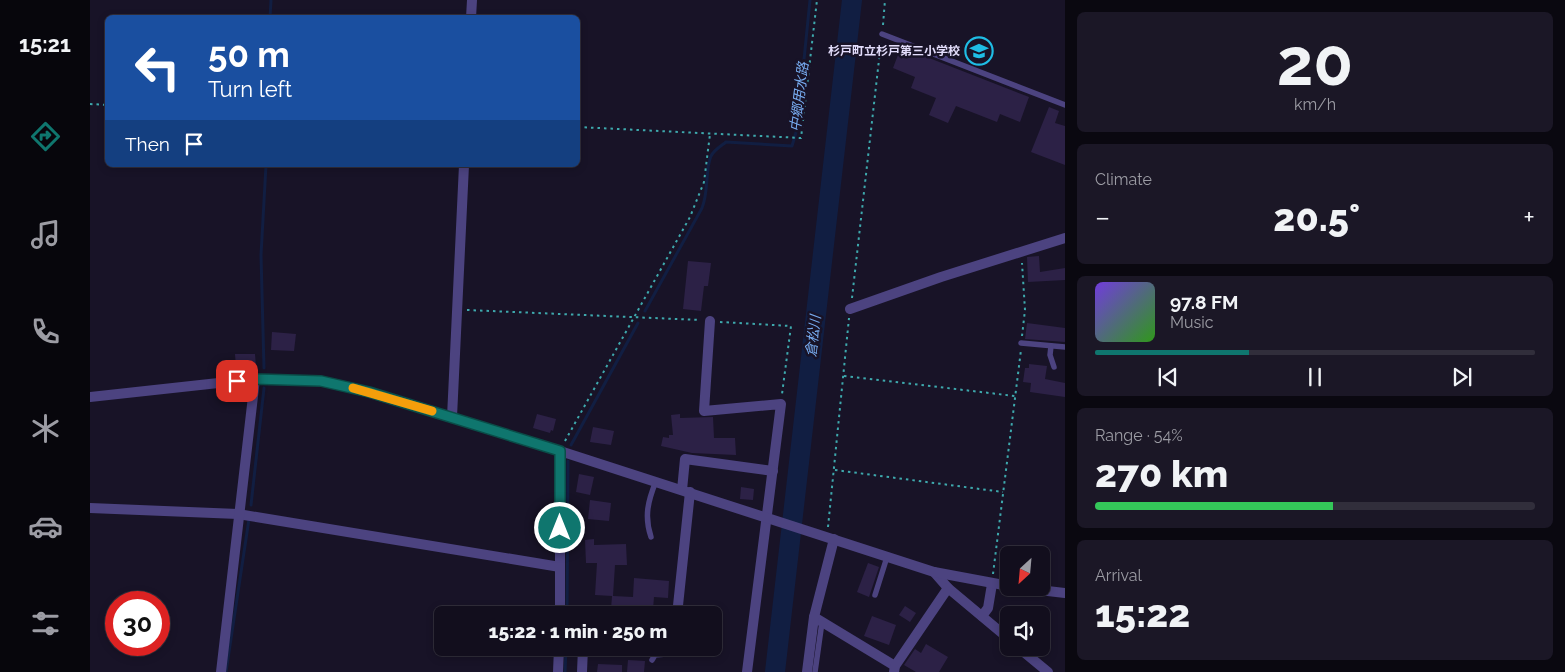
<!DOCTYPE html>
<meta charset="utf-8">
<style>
:root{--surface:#120e1d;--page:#1b1726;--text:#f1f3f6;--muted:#9c9ca4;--line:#312e3b;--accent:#0f766e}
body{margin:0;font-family:Raleway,"Noto Sans JP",sans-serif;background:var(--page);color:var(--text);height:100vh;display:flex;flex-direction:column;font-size:19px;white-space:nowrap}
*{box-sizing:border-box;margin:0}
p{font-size:16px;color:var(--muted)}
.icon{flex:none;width:28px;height:28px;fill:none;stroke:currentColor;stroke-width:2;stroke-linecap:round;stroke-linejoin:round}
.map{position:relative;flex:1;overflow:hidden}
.details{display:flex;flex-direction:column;gap:12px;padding:12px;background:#0a0810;width:500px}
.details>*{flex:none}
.top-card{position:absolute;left:15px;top:15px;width:475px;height:152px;border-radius:8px;box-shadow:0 2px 8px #0003,0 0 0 1px var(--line);background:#1a4fa0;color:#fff;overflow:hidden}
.needle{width:32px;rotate:206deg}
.tools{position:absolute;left:910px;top:546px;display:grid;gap:10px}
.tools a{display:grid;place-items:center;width:50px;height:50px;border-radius:8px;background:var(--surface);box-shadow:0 2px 8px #0003,0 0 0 1px var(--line);font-size:25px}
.speed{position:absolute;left:15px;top:591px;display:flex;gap:10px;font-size:25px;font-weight:700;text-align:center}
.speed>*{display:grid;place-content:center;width:65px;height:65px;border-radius:50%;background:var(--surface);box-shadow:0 2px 8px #0003,0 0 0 1px var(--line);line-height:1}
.speed .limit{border:8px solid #d22;background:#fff;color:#111}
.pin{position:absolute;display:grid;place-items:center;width:42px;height:42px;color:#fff;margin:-21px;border-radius:10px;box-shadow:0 2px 8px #0006}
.me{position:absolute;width:55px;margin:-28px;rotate:0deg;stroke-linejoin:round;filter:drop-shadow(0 0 4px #0008)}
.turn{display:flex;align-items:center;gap:18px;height:105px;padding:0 20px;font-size:22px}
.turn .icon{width:65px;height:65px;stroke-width:2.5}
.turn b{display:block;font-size:35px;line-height:42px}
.then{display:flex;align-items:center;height:48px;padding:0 20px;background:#0003;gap:10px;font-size:19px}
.big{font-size:38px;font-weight:800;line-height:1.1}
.details .tile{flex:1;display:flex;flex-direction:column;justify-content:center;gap:8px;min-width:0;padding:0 18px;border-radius:8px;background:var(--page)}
.details .dial{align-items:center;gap:0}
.dial b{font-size:65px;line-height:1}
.song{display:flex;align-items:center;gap:15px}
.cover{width:60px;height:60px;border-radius:8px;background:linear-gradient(135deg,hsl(260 70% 55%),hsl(110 70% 35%))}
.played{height:5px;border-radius:2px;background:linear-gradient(90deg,var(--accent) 35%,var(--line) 35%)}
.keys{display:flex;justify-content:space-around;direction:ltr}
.heat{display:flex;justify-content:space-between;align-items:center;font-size:28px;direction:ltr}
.charge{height:8px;border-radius:4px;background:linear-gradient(90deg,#34c759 54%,var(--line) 0)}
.trip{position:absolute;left:344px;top:606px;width:288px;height:50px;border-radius:8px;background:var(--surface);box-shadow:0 2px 8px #0003,0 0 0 1px var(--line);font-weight:800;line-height:50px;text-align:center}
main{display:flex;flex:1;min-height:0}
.menu{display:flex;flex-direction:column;width:90px;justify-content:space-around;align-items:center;background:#07060c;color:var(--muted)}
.menu .icon{width:35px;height:35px}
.menu .active{color:var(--accent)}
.menu b{font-size:22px;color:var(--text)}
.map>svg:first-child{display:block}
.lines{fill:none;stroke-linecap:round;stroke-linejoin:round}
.stream{stroke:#111e42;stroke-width:3}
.river{stroke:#111e42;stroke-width:20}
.building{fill:#2c2146}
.path{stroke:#3ea9ad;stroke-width:2;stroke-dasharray:2.5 4;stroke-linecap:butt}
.service{stroke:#4c4380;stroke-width:5.5}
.minor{stroke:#4c4380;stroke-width:10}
.tertiary{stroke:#4c4380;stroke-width:10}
.route-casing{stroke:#0a4d48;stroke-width:12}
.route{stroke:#0f766e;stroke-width:9}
.slow{stroke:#f59e0b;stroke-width:9}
.labels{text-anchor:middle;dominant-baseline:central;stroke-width:5;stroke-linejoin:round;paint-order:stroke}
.poi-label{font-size:12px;font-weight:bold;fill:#e3ddfb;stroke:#181327;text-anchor:end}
.water-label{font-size:14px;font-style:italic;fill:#77abef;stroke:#181327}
</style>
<main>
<nav class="menu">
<b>15:21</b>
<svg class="icon active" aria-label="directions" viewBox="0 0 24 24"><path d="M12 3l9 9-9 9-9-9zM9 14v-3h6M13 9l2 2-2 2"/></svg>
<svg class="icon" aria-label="music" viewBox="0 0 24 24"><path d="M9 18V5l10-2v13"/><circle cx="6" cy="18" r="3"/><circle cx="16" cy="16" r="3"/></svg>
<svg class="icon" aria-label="phone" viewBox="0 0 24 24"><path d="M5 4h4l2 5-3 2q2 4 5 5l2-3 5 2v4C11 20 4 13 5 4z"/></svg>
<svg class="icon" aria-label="climate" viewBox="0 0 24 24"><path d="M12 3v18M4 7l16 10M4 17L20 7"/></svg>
<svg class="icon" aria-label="car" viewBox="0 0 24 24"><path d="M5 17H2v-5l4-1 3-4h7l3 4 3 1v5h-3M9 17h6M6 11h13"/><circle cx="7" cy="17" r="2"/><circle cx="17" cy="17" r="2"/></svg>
<svg class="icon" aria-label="filters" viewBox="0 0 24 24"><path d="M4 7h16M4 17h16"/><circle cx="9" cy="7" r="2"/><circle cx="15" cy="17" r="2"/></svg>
</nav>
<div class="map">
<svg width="975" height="672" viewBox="0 0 975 672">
<rect width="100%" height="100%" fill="#181327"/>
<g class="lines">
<!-- stream -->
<g class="stream">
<path d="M180,18L181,0"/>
<path d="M555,311L612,208C619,191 615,169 621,156C624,150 631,146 636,142L702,146L707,129L720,0"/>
<path d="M174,368L171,255L176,165"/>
<path d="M481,445L548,323"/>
<path d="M161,505L174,388"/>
<path d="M477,615L478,461"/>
<path d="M136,672L159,519"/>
<path d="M475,672L476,648"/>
</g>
<!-- river -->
<path class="river" d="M685,672L762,0"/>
</g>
<!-- building -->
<g class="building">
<path d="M811,47L939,97L930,122L910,114L907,122L866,106L858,123L839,115L846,98L821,88L825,77L803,68Z"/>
<path d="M959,107L969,111L965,123L975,126V165L941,152Z"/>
<path d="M949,256L950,272L975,268V280L938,282L937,257Z"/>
<path d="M598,261L621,263L618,286H614L611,311L593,309Z"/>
<path d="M937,323L975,328V342L935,339Z"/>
<path d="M182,332L206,334L204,351L181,350Z"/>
<path d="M145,354H165L166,367L146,368Z"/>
<path d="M939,364L957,366L955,379L975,383V397L940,392L941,383L933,382L935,368H939Z"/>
<path d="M447,414L466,419L463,431L461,430L460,433L443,428Z"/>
<path d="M590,414V418L623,417L624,438H645L646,455L602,453L571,446L573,437L579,438V435H583L581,415Z"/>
<path d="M503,427L524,431L521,445L500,442Z"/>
<path d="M489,474L504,477L500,495L486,492Z"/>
<path d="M651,487L664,489L663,500L650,499Z"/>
<path d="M500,500L521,503L519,521L498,519Z"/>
<path d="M504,539V545L536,544L537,565H525L523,596L543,597L544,578L579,581L578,598L564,597L563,609L537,607L536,611L521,609L522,596L505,595L507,563H496L495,540Z"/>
<path d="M778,563L789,567L779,597L767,592Z"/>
<path d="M815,606L826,613L820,622L809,615Z"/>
<path d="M782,616L806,625L799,645L774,636Z"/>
<path d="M836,644L858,657L849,672H826L814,665L825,649L831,653Z"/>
<path d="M538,660L555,661L554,672H537Z"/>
<path d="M508,664L532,665V672H507Z"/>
</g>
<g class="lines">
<!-- path -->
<g class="path">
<path d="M793,25L795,0"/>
<path d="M0,104L18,105"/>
<path d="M488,127L711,138L727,0"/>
<path d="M762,298L791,42"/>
<path d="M377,310L610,320"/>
<path d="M630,322L701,326L692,394"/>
<path d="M932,336L935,310L932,263"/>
<path d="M754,376L925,396"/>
<path d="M475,441L600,217L614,182L620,134"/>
<path d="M745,470L913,492"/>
<path d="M738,527L759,318"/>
<path d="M903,574L931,350"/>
</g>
<!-- service -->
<g class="service">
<path d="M792,34L975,105"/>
<path d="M931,343L975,347"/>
<path d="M961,346L960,355L964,367"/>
<path d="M561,537C554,516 558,501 566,481"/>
<path d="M785,595L797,557"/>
<path d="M562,660L565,655L576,654L584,648"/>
<path d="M725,672L732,622"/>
</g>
<!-- minor -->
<g class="minor">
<path d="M381,18L382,0"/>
<path d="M760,309L851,277L975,238"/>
<path d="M620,321L614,411L691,404L657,672"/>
<path d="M362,417L374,165"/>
<path d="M592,490L595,459L683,471"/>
<path d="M0,508L148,514L470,567"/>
<path d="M844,572L858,588L919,639"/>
<path d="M470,615V451"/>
<path d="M587,615L600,492"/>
<path d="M892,616L898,608L902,584"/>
<path d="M724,617L805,666"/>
<path d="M929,648L958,672"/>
<path d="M131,672L165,379"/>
<path d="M468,672L469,648"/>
<path d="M492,672L493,648"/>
<path d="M717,672L724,617L744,539"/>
<path d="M804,672L805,666L858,588"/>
</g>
<!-- tertiary -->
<g class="tertiary">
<path d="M0,397L165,379L231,381L279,392L470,451L844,572L919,586"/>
<path d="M932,588L975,593"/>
</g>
</g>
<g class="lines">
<!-- route casing -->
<g class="route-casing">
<path id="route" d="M147,381L165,379L231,381L279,392L470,451V528"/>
</g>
<!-- route -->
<use href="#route" class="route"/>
<!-- slow -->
<path class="slow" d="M263,388L342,411"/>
</g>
<!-- icons -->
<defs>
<g id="school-ring" transform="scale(1.4375)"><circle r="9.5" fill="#181327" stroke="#1fbde5" stroke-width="1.5"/><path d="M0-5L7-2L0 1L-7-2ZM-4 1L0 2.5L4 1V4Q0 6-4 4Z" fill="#1fbde5"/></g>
</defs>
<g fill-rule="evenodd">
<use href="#school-ring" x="889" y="51"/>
</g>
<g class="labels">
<!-- poi labels -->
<g class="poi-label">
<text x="870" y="51">杉戸町立杉戸第三小学校</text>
</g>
<!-- water labels -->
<g class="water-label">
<text transform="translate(709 97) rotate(-83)">中郷用水路</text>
<text transform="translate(723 336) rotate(-83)">倉松川</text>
</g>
</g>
</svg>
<div class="tools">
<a><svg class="needle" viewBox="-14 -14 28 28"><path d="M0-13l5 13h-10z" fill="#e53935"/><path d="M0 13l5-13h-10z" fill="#9c9ca4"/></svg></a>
<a><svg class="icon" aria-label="sound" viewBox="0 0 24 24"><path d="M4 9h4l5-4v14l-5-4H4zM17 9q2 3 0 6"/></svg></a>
</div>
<div class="speed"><div class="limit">30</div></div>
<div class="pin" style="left:147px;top:381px;background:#d93025"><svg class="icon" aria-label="arrive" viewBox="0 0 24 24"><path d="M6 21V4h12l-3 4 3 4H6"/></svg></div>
<svg class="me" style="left:470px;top:528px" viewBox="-20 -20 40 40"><circle r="17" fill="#0f766e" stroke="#fff" stroke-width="3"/><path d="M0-11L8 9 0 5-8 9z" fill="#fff"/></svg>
<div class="trip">15:22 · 1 min · 250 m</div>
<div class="top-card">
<div class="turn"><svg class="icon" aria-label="left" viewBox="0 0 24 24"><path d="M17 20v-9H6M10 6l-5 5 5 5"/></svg><div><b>50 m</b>Turn left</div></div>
<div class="then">Then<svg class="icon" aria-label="arrive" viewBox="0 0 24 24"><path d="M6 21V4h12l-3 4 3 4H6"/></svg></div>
</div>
</div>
<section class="details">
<div class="tile dial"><b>20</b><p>km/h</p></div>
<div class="tile"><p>Climate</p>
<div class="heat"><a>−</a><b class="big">20.5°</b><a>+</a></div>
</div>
<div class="tile">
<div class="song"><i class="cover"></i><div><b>97.8 FM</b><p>Music</p></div></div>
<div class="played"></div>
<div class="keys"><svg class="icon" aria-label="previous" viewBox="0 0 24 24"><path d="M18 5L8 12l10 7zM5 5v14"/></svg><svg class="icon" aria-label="pause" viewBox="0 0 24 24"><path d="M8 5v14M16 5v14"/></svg><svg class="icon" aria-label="next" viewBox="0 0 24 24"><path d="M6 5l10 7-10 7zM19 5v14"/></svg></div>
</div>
<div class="tile"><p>Range · 54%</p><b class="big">270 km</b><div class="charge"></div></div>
<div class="tile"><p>Arrival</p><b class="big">15:22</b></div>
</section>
</main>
